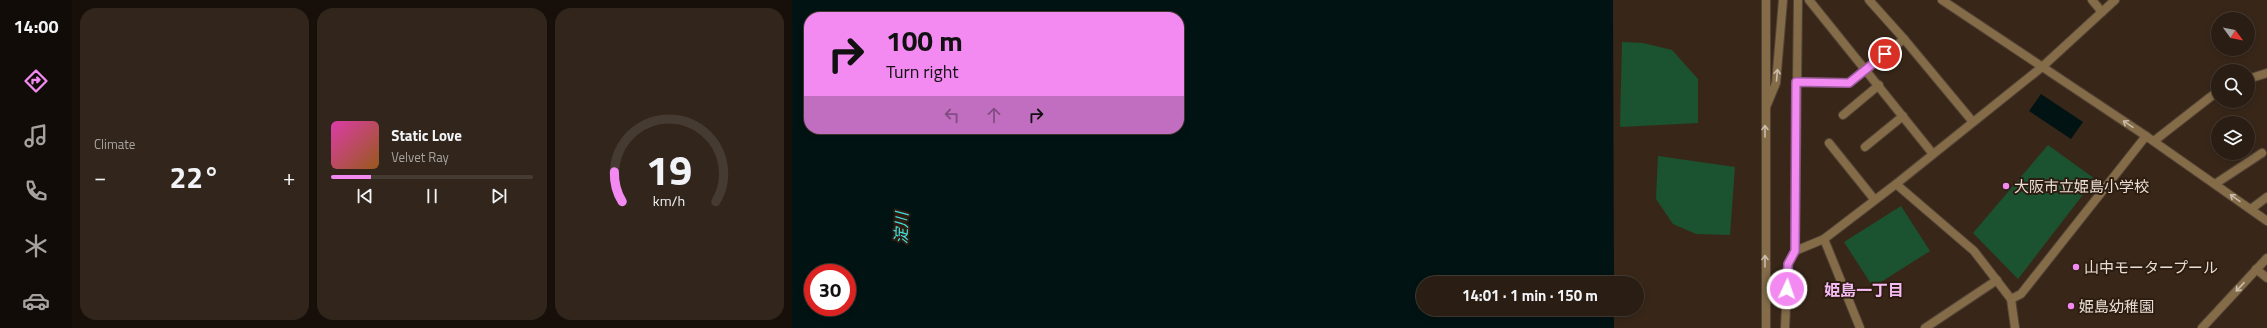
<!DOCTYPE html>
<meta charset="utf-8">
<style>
:root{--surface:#2a1d13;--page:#32261c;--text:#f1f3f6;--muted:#a5a2a0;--line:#463b33;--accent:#f28af2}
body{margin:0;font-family:"Titillium Web","Noto Sans JP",sans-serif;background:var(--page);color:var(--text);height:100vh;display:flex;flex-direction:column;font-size:15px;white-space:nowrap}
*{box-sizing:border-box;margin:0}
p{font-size:13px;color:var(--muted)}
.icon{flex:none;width:22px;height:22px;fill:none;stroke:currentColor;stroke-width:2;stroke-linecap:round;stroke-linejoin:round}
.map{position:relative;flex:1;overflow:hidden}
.side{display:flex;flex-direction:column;gap:8px;padding:8px;background:#17100a;width:720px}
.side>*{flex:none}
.hud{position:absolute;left:12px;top:12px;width:380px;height:122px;border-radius:16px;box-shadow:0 2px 6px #0003,0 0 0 1px var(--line);background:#f28af2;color:#111;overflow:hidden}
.needle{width:26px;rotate:122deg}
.fabs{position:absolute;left:1419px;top:12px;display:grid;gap:8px}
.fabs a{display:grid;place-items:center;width:44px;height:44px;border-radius:50%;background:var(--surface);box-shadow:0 2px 6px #0003,0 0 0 1px var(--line);font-size:20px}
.speed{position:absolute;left:12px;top:264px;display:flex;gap:8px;font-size:20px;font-weight:700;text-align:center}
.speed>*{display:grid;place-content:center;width:52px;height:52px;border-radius:50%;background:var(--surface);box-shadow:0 2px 6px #0003,0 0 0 1px var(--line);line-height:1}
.speed .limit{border:6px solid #d22;background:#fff;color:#111}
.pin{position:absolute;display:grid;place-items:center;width:34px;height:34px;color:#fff;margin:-17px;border:2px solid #fff;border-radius:50%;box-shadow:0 1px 4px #0007}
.me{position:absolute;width:44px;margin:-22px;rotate:3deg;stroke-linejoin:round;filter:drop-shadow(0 0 3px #0008)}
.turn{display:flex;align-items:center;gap:14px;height:84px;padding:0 16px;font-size:18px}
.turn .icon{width:52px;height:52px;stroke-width:2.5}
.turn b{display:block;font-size:28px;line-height:34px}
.lanes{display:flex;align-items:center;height:38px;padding:0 16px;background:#0003;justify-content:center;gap:20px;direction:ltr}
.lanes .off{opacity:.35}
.big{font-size:30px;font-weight:700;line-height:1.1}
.side .widget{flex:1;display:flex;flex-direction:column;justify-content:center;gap:6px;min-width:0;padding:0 14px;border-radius:16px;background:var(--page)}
.side .dial{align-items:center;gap:0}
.dial svg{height:104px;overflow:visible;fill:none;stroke:var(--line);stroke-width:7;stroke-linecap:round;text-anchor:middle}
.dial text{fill:var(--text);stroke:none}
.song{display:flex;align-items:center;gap:12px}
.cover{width:48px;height:48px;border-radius:6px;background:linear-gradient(135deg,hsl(320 70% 55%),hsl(30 70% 35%))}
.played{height:4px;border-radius:2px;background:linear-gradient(90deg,var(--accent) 20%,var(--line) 20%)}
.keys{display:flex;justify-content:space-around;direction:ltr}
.heat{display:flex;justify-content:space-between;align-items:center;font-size:22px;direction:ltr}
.side .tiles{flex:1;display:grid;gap:8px;grid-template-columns:repeat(3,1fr)}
.trip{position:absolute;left:624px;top:276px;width:228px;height:40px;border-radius:20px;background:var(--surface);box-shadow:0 2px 6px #0003,0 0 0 1px var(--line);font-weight:700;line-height:40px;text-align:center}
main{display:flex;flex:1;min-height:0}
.tabs{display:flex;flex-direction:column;width:72px;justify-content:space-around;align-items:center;background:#110c08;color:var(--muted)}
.tabs .icon{width:28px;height:28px}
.tabs .selected{color:var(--accent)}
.tabs b{font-size:18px;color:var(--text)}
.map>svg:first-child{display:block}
.green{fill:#1b5230}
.water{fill:#021314;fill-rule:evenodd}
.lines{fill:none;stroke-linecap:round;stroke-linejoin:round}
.minor-casing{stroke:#544437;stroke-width:10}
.minor{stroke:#846c49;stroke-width:8}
.oneway{stroke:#cabbaa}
.route-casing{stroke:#9d5a9d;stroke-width:10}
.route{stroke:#f28af2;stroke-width:7}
.poi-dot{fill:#f28af2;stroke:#2d1d10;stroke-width:1.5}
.labels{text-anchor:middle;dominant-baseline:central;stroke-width:4;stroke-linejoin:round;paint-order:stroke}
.poi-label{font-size:15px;fill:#e8ddd4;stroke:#2d1d10;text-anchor:start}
.water-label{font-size:16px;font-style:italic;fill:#42e1e2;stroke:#2d1d10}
.neighbourhood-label{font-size:16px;font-weight:bold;fill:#f5bbf4;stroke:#2d1d10}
</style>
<main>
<nav class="tabs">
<b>14:00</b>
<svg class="icon selected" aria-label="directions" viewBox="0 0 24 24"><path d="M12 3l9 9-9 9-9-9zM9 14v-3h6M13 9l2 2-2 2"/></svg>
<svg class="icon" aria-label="music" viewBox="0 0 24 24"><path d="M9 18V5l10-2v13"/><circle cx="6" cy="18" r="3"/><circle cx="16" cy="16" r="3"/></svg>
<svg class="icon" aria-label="phone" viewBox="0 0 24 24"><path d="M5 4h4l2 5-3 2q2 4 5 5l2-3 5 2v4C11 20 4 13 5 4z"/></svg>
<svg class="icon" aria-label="climate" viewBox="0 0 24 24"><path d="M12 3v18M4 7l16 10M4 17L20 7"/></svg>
<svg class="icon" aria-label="car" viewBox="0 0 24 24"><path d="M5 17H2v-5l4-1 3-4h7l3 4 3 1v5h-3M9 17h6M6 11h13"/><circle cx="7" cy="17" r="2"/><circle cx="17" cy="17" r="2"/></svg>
</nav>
<section class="side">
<div class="tiles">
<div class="widget"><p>Climate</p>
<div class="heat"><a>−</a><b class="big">22°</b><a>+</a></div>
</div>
<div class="widget">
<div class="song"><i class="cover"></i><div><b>Static Love</b><p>Velvet Ray</p></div></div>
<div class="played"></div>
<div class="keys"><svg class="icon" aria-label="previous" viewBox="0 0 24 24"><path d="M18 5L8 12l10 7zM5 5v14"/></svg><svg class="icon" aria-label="pause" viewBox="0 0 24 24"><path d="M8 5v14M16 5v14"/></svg><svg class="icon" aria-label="next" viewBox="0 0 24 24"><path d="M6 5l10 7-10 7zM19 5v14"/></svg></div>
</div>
<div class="widget dial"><svg viewBox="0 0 100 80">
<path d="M14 69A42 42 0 1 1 86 69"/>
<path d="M14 69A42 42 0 0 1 8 46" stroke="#f28af2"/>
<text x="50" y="56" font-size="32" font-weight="700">19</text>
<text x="50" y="72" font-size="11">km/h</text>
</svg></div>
</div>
</section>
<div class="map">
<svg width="1475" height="328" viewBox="0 0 1475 328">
<rect width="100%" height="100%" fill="#382719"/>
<!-- green -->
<g class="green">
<path d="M830,42L851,43L880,50L906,79V123L828,127Z"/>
<path d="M1256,145L1303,179L1226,279L1181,233Z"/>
<path d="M866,156L943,167L938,235L904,234L881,224L864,199Z"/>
<path d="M1109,206L1138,251L1081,287L1052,242Z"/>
</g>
<!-- water -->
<g class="water">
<path d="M0,0H821L822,283H631V309H822V328H0ZM17,17H387V129H17ZM21,273H55V307H21Z"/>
<path d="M1249,94L1291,122L1279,139L1237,111Z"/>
</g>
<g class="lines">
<!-- minor casing -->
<g class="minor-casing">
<g id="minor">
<path d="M1017,0L1141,154"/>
<path d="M1077,0L1112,39L1181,122"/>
<path d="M1150,0L1354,136L1475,221"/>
<path d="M1300,0L1310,12"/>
<path d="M1456,79L1475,73"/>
<path d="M1004,82L1057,83L1112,39"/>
<path d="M974,107L984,83L991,0"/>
<path d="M1051,115L1087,85"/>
<path d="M1362,141L1426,91"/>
<path d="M1037,143L1082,199"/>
<path d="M1073,147L1111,116"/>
<path d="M1104,184L1182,251L1219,299L1223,328"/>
<path d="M1423,184L1470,153"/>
<path d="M1459,209L1475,197"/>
<path d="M1032,239L1068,328"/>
<path d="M1003,251L1032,239L1104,184L1250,67L1323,0"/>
<path d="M1464,269L1475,278"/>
<path d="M1219,299L1229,294L1354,136"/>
<path d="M974,328V0"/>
<path d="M993,328L996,264L1003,251L1006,0"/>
<path d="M1133,328L1205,280"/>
<path d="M1410,328L1475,258"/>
</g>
</g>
<!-- minor -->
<use href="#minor" class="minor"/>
</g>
<!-- one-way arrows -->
<defs><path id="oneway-shaft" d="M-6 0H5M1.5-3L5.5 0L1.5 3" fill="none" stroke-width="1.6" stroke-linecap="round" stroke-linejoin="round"/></defs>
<g class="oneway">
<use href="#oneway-shaft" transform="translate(985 75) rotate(-85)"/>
<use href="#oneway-shaft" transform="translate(1336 124) rotate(-146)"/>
<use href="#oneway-shaft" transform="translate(973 131) rotate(-90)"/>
<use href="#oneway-shaft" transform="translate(1443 198) rotate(-145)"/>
<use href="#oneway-shaft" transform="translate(973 261) rotate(-90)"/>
<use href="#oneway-shaft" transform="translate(1448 287) rotate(133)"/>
</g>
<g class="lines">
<!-- route casing -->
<g class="route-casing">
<path id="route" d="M995,289L996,264L1003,251L1004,82L1057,83L1093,54"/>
</g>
<!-- route -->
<use href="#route" class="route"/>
</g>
<!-- markers -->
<g class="poi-dot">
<circle cx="1214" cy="186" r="4"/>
<circle cx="1284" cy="267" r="4"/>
<circle cx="1279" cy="306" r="4"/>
</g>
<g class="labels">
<!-- poi labels -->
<g class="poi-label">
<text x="1222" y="186">大阪市立姫島小学校</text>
<text x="1292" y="267">山中モータープール</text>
<text x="1287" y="306">姫島幼稚園</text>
</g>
<!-- water labels -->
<g class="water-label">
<text transform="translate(109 228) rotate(-88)">淀川</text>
</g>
<!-- neighbourhood labels -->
<g class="neighbourhood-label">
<text x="1072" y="290">姫島一丁目</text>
</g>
</g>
</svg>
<div class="fabs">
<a><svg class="needle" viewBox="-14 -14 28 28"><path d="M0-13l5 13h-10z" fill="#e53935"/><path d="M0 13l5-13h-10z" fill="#a5a2a0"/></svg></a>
<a><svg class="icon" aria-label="search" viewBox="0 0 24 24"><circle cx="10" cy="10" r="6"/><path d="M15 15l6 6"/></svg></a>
<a><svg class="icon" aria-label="layers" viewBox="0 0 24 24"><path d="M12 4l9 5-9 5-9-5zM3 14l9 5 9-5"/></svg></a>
</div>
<div class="speed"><div class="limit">30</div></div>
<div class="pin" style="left:1093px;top:54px;background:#d93025"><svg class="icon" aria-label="arrive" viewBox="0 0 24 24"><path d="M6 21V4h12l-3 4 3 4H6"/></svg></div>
<svg class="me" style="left:995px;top:289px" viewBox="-20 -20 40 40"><circle r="17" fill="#f28af2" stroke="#fff" stroke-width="3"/><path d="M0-11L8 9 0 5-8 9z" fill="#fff"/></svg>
<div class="trip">14:01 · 1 min · 150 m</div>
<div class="hud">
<div class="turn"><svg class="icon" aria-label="right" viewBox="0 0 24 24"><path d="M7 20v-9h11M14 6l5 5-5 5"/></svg><div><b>100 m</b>Turn right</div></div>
<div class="lanes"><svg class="icon off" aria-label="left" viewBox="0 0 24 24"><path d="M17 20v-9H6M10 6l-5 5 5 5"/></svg><svg class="icon off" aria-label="ahead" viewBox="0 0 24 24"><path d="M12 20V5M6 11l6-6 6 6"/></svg><svg class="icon" aria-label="right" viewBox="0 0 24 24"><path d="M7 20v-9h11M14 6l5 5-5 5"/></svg></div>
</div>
</div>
</main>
